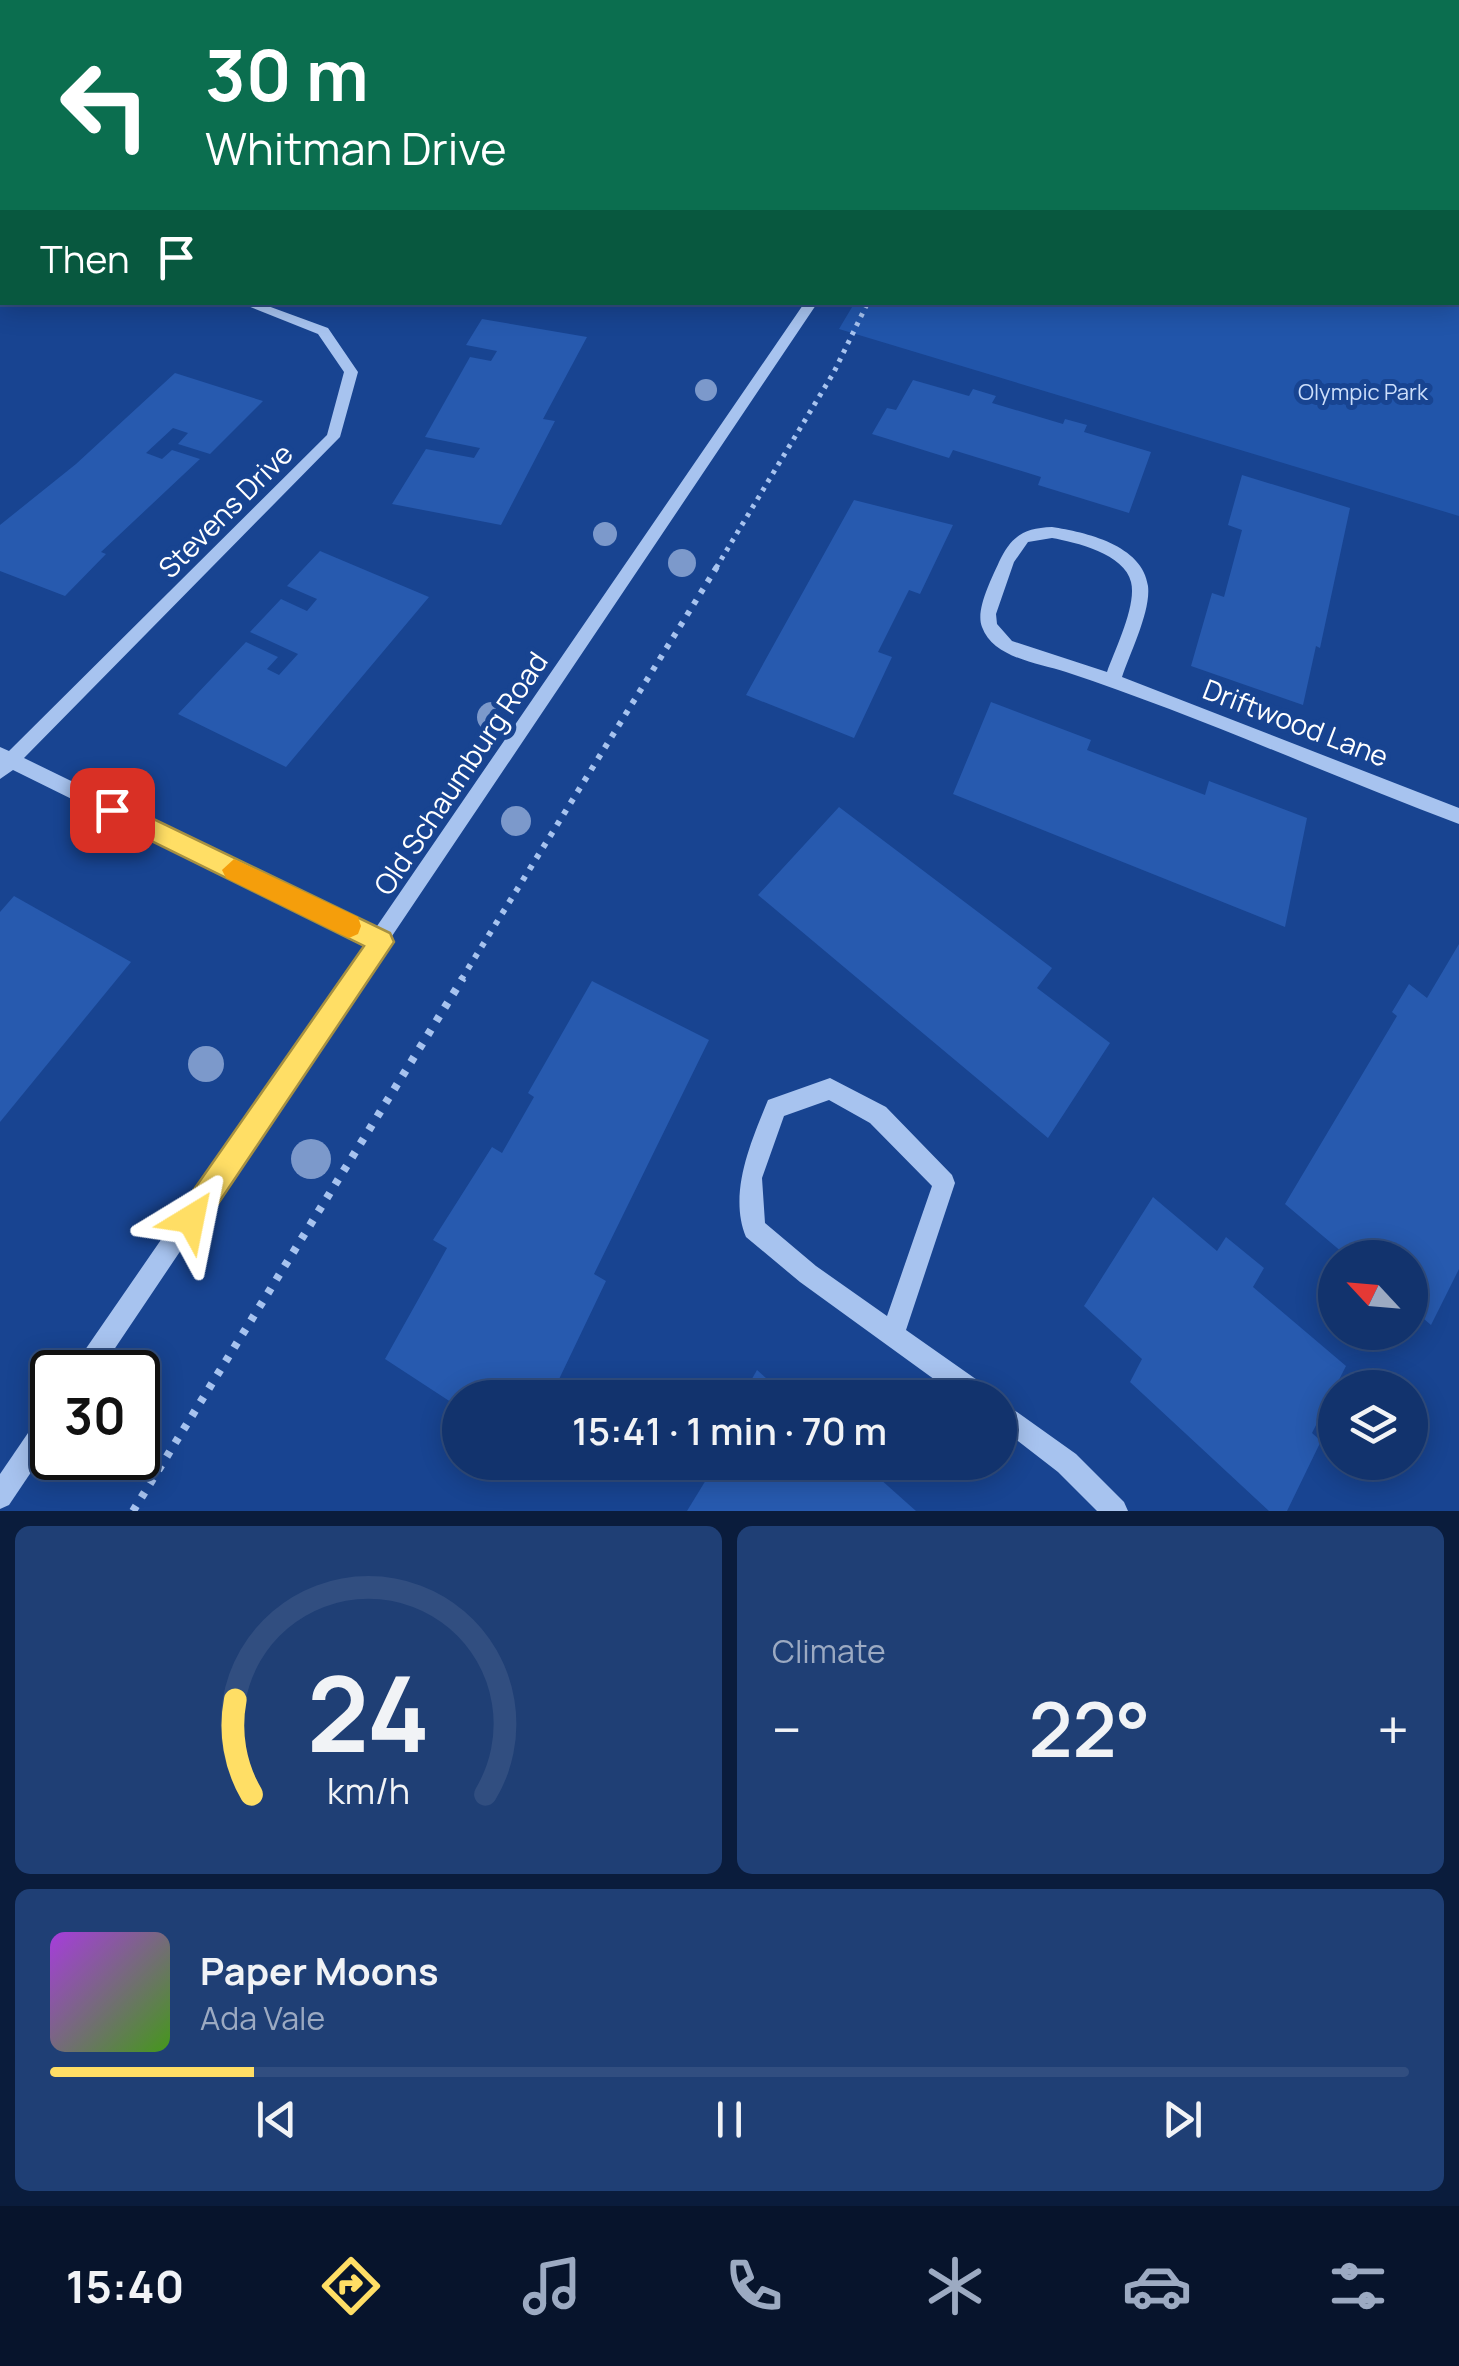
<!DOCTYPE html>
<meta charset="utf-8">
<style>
:root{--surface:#12336d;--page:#1f3f75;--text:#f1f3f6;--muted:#9caac2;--line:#314e80;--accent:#ffde65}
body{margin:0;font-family:Manrope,sans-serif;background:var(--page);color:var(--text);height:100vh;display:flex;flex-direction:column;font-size:38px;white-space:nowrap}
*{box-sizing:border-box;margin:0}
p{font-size:32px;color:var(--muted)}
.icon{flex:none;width:55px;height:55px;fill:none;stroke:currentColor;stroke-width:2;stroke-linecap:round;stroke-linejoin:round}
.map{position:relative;height:1511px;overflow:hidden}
.drawer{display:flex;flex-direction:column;gap:15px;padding:15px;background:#0a1c3c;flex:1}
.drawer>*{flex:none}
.banner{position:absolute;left:0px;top:0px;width:1460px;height:305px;box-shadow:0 5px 25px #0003,0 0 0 2px var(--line);background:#0b6e4f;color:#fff;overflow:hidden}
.needle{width:65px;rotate:296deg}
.tools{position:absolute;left:1318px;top:1240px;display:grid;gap:20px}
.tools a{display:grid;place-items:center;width:110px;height:110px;border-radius:50%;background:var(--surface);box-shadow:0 5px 25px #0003,0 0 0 2px var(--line);font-size:50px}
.speed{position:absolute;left:30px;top:1350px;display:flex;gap:20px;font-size:50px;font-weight:700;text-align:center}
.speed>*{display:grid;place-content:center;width:130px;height:130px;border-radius:50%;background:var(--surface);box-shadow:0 5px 25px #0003,0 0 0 2px var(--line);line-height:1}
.speed .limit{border:5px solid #111;border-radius:15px;background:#fff;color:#111}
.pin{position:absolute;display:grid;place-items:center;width:85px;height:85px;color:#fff;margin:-42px;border-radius:20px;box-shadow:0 5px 15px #0006}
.me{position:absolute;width:110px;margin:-55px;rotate:35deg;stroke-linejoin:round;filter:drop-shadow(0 0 8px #0008)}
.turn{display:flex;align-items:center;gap:35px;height:210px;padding:0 40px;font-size:45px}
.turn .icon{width:130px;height:130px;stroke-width:2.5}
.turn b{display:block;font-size:70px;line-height:85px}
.then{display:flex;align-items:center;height:95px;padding:0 40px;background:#0003;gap:20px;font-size:38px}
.big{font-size:75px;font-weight:600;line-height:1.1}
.drawer .tile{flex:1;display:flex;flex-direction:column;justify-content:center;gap:15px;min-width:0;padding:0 35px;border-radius:15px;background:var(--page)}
.drawer .dial{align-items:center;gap:0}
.dial svg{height:260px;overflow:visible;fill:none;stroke:var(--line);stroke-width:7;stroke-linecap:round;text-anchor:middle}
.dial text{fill:var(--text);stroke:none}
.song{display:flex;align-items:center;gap:30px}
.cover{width:120px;height:120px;border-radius:15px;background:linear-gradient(135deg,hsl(280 70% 55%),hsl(100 70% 35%))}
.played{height:10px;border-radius:5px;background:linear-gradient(90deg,var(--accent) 15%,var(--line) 15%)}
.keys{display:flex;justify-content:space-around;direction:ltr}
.heat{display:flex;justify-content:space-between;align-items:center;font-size:55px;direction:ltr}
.drawer .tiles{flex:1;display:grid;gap:15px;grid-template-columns:1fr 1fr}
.tile:last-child{grid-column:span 2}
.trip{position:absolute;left:442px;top:1380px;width:575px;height:100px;border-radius:50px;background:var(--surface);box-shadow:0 5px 25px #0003,0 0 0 2px var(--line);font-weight:600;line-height:100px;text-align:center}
.tabs{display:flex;height:160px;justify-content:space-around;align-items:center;background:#07142c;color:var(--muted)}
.tabs .icon{width:70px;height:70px}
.tabs .current{color:var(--accent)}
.tabs b{font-size:45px;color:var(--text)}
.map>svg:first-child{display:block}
.green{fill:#2155aa}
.building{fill:#275aaf}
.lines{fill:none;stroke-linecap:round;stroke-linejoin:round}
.path-far2{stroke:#a7c3ef;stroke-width:5;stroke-dasharray:4 6;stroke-linecap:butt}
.path-far1{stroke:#a7c3ef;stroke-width:6;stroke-dasharray:5 8;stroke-linecap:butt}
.path{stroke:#a7c3ef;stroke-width:8;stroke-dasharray:6 10;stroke-linecap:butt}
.minor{fill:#a7c3ef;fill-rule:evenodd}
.tree{fill:#7c99cb}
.route{fill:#ffde65;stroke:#a69042;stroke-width:2.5}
.slow{fill:#f59e0b}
.labels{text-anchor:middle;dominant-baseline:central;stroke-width:10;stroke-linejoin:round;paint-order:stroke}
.far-park-label{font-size:22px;fill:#cddffb;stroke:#184491}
.street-label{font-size:28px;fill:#fff;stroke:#184491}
</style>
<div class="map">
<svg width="1459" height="1511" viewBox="0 0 1459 1511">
<rect width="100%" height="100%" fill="#184491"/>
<!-- green -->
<path class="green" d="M1046,0H1459V516L839,329L855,302H1458V2Z"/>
<!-- building -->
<g class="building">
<path d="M482,319L587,337L543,419L555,421L501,525L392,504L426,449L474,458L480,448L425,437L470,357L491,361L497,351L466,345Z"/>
<path d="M175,373L263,401L210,454L178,444L188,433L173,428L146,453L162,459L172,450L200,459L101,552L106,554L65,596L0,571V525L76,464Z"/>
<path d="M913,380L969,396L973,389L996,396L992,403L1063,424L1065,419L1087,425L1084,432L1151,452L1129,513L1038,485L1041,477L953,450L949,458L872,434L887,408L896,410Z"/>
<path d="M1242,475L1350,508L1320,648L1316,646L1303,705L1191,666L1212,593L1224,597L1242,530L1228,525Z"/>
<path d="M854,500L953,525L920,594L909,590L878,652L892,657L854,738L746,695Z"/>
<path d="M320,551L429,597L286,767L178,714L246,642L278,657L267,669L279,675L298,654L250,632L281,599L307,611L317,599L287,586Z"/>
<path d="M991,702L1091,740L1087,750L1205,795L1209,781L1307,818L1285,927L953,794Z"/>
<path d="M839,807L1052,968L1037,988L1110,1043L1048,1138L758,895Z"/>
<path d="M14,896L131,962L0,1122V912Z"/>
<path d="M1459,944V1269L1431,1325L1410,1307V1258H1349L1285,1204L1397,1016L1392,1012L1409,984L1427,998Z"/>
<path d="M592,981L709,1040L594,1274L606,1281L550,1398H460V1408L385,1359L447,1248L433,1240L492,1147L502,1153L534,1097L528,1093Z"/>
<path d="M1153,1197L1217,1251L1226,1237L1264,1268L1253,1287L1346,1366L1312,1433L1321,1441L1287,1511H1269L1130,1382L1142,1359L1084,1306Z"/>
<path d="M757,1370L788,1398H741Z"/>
<path d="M717,1462H861L916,1511H687Z"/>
</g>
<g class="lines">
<!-- path-far2 -->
<path class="path-far2" d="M716,568L834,372L868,302"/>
<!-- path-far1 -->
<path class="path-far1" d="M461,980L718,565"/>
<!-- path -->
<path class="path" d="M133,1511L463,978"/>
<!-- minor -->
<g class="minor">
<path d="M278,0H292L294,2H281Z"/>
<rect x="0" y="193" width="2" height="8"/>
<path d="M238,302H257L328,328L358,372L340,437L24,758L375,929L805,302H818L390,939L389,949L382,951L99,1372H73L76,1363L365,944L13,770L0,779V747L9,751L327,435L344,372L318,334Z"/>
<path d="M1052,527C1085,532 1143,545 1148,586C1151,611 1130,653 1122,677L1459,808V824C1328,775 1199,716 1066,672C1038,663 993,658 982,627C975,610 992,578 999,562C1011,536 1024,528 1052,527ZM1052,538C1075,542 1125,554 1131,582C1137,605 1115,649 1107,672L1012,641L997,624L996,614L1014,562L1028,542Z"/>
<path d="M830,1078L886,1107L952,1175L955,1183L906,1330L990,1389L993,1398H960L800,1282L746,1237C728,1193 751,1142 768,1100ZM829,1100L870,1123L932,1186L887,1316L816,1266L765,1223L762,1178L784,1116Z"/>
<path d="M1000,1400L1076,1454L1124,1502L1128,1511H1097L1058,1472L1000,1427Z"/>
<path d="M52,1408V1441L9,1505L0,1509V1474L43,1411Z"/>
</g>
</g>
<!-- trees -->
<g class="tree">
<circle cx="706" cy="390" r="11"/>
<circle cx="605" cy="534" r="12"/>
<circle cx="682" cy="563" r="14"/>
<circle cx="492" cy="717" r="15"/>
<circle cx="516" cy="821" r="15"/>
<circle cx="206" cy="1064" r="18"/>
<circle cx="311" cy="1159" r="20"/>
</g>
<!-- route -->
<path class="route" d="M112,799L390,933L394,942L201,1229L191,1233L181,1229L176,1219L181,1208L364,946L103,817L100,810Z"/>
<!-- slow -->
<path class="slow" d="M234,859L358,917L361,926L358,934L349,938L340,934L226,878L222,870Z"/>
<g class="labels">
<!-- far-park labels -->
<g class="far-park-label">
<text x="1363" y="392">Olympic Park</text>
</g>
<!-- street labels -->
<g class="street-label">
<text transform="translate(225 510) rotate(-45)">Stevens Drive</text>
<text transform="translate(1296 722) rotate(21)">Driftwood Lane</text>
<text transform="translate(460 773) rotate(-56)">Old Schaumburg Road</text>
</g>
</g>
</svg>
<div class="tools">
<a><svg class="needle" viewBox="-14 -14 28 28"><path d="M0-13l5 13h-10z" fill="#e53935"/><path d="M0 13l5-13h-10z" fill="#9caac2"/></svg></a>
<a><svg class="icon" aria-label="layers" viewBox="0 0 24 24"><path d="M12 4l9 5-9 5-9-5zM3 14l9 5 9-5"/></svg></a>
</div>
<div class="speed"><div class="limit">30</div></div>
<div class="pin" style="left:112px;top:810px;background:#d93025"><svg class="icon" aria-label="arrive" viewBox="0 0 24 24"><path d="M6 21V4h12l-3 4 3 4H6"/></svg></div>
<svg class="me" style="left:191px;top:1219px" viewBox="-20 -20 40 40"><path d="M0-17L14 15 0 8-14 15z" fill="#ffde65" stroke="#fff" stroke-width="4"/></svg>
<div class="trip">15:41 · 1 min · 70 m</div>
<div class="banner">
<div class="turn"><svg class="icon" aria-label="left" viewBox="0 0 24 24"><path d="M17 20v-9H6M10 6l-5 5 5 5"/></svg><div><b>30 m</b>Whitman Drive</div></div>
<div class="then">Then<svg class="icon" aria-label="arrive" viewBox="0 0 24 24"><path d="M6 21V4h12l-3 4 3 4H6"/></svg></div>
</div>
</div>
<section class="drawer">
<div class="tiles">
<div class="tile dial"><svg viewBox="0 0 100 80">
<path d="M14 69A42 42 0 1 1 86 69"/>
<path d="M14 69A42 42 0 0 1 9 40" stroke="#ffde65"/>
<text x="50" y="56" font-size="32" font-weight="700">24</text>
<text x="50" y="72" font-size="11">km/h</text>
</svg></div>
<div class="tile"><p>Climate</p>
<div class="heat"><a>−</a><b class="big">22°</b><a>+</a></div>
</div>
<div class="tile">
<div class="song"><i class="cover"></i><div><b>Paper Moons</b><p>Ada Vale</p></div></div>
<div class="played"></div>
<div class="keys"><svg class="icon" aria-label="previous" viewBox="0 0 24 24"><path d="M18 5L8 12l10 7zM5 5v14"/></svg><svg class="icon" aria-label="pause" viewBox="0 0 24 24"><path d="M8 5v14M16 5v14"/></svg><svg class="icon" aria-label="next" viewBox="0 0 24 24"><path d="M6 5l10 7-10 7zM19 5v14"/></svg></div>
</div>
</div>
</section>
<nav class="tabs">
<b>15:40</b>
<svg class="icon current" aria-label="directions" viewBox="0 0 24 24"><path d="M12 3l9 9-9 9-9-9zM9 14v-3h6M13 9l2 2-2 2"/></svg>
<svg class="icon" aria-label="music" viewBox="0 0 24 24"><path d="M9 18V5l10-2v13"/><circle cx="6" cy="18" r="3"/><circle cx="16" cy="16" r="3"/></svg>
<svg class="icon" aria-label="phone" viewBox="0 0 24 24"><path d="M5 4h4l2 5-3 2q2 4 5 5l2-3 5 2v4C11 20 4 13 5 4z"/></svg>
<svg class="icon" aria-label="climate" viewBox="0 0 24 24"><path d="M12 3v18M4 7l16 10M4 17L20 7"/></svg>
<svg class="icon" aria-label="car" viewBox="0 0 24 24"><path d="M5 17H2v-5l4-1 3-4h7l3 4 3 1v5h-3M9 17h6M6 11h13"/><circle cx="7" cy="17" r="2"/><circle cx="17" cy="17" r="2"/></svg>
<svg class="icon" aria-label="filters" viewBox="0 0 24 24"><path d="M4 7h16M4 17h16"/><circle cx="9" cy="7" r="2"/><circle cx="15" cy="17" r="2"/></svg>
</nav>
